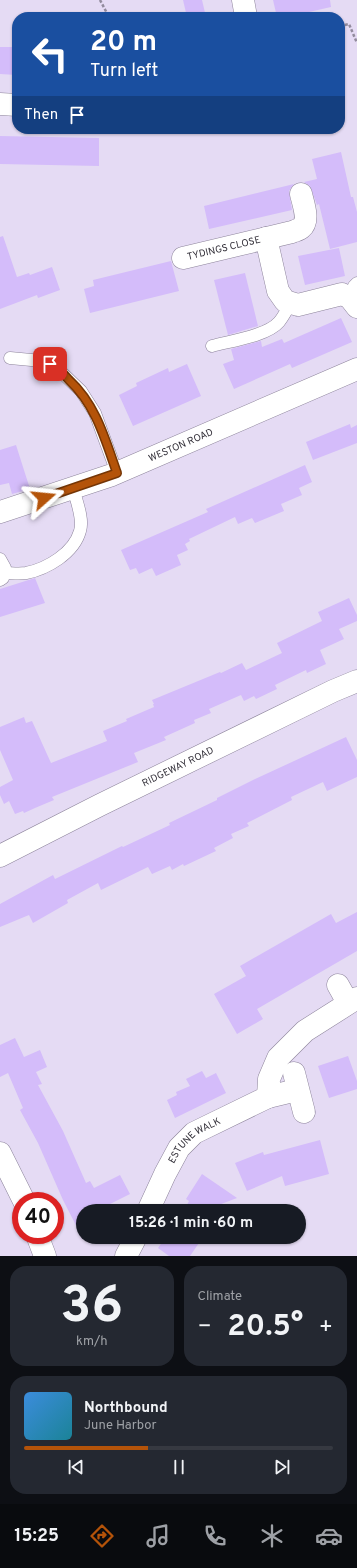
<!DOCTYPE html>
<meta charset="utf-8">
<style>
:root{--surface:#171b24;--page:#242831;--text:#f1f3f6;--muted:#9ea1a6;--line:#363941;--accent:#b45309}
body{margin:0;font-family:Overpass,sans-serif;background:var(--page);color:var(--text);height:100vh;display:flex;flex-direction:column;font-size:15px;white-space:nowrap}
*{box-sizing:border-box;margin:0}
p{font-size:13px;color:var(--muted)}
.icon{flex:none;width:22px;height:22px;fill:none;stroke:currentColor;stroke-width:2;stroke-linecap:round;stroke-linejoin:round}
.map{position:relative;height:1256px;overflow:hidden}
.panel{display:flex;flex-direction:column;gap:10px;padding:10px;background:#0d0f14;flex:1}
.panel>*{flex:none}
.banner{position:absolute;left:12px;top:12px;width:333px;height:122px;border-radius:16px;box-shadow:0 1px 3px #0004;background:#1a4fa0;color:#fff;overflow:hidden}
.speed{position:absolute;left:12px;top:1192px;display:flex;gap:8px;font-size:20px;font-weight:700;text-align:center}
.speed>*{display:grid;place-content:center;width:52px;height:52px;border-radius:50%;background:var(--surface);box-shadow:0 1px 3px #0004;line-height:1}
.speed .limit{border:6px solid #d22;background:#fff;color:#111}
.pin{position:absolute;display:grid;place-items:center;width:34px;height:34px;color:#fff;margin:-17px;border-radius:8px;box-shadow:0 2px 6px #0006}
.me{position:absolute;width:44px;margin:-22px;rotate:72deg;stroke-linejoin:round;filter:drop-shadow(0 0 3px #0008)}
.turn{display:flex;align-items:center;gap:14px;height:84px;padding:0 12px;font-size:18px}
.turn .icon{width:52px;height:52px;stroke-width:2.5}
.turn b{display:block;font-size:28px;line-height:34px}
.then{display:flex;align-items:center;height:38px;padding:0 12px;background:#0003;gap:8px;font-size:15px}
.big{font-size:30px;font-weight:700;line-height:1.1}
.panel .card{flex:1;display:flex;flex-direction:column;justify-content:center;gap:6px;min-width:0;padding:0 14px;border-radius:16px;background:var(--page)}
.panel .dial{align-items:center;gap:0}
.dial b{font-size:52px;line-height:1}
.song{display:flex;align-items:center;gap:12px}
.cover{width:48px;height:48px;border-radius:6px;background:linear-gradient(135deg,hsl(210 70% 55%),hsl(190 70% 35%))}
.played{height:4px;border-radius:2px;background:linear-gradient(90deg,var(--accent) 40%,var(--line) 40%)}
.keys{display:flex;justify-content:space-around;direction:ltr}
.heat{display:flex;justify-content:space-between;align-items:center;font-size:22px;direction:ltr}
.panel .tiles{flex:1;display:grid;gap:10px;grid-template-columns:1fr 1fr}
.card:last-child{grid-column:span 2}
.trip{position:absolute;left:76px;top:1204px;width:230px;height:40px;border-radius:20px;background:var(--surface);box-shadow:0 1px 3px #0004;font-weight:700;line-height:40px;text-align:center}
.tab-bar{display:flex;height:64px;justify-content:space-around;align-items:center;background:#090b0e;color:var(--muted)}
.tab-bar .icon{width:28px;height:28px}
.tab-bar .on{color:var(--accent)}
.tab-bar b{font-size:18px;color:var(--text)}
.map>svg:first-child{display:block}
.building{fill:#d4bcfa}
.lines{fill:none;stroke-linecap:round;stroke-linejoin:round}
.lane-casing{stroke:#8d849b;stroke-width:13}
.street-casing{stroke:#8d849b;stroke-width:23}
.secondary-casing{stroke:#8d849b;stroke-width:23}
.path{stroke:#928b9d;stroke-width:2.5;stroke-dasharray:3 2;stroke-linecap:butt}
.lane{stroke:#fff;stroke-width:12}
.street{stroke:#fff;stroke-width:22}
.secondary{stroke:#fff;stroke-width:22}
.route-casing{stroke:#753606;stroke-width:10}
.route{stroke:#b45309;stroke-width:7}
.labels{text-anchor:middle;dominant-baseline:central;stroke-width:4;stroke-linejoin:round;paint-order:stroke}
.street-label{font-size:10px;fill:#34313a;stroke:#e5dbf4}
</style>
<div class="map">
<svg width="357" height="1256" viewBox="0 0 357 1256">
<rect width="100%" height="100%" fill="#e5dbf4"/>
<!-- building -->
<g class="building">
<path d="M183,0H202L206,17H187Z"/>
<path d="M273,0H330L331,7L287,17H277Z"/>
<path d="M0,47H17V75L0,74Z"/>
<path d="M0,136L99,138V166L0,164Z"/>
<path d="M341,152L351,197H353L357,212V242L330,249L319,204L317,205L310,186L304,182L317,179L312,159Z"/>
<path d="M294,184L289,191L292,210L209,229L204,206Z"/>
<path d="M3,236L17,277L29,273L30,275L52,267L60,290L38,298L37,295L0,309V237Z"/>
<path d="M339,248L345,276L305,285L298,256Z"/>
<path d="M171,261L179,291L90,313L84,289L94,286L93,280Z"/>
<path d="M245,273L258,326L228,335L214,280Z"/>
<path d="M341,318L352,342L292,368L290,364L234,389L223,364L234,360L231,349L261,341L262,347L282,339L284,343Z"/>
<path d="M187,364L201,396L133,426L119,395L137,386L136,383L168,368L169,372Z"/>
<path d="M350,424L351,428L357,425V443L313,460L306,442Z"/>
<path d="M16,445L30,489L12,494L9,483L0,485V450Z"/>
<path d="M305,465L312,482L299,488L302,495L281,504L284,511L255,523L252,518L238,524L235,517L189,539L190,541L185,544L188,550L177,555L181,565L156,576L152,568L139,574L136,568L130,570L121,550L208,512L206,509Z"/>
<path d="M35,578L45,603L0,617V589Z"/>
<path d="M349,598L357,615V621L339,629L344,639L320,650L326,664L307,673L306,670L275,685L277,689L256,699L254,696L244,701L241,695L209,709L211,713L194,720L195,723L164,737L166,740L134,753L138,762L52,797L54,800L35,808L24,813L23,811L15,814L9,801L4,804L0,795V787L13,780L0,750V727L24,717L26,723L32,721L51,763L107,741L103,731L127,721L126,719L154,707L153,704H154L152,700L220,672L221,673L242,663L246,670L282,653L277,643L322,621L318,612Z"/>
<path d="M346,737L357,760V777L327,791L323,782L291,797L292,800L247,823L249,826L231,834L233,838L214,848L216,851L184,866L183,864L172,870L170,866L152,874L148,867L101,890L98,883L67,900L68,903L33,923L29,915L0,927V904L53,875L55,879L122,846L123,847L170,825L169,823L217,800V798L253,780Z"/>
<path d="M357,912V951L257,1009L263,1019L237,1034L214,994L246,976L240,966L331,914L336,923Z"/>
<path d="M15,1038L24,1057L40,1050L47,1067L36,1072L42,1084L38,1085L63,1131L86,1183L90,1181L94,1188L120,1175L130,1194L96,1211H83V1239L63,1200L38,1143L20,1110L23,1108L8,1073L0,1077V1045Z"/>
<path d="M348,1056L357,1081V1089L329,1098L318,1066Z"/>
<path d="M202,1071L206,1078L216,1073L226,1093L175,1118L167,1100L177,1095L176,1092L190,1086L186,1079Z"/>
<path d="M320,1140L329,1174L285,1186L282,1176L247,1191L235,1163L263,1152L264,1155Z"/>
<path d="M202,1174L237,1198L216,1206L213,1211H195L187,1205L189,1201L186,1199Z"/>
<path d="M166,1237H196L201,1240L190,1256H169L158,1248Z"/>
</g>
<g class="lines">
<!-- lane casing -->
<g class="lane-casing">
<g id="lane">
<path d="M350,298L354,286L357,283"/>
<path d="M212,346C230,341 267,336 279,322C284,316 287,309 291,303"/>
<path d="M10,358L42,361L57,368L81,391L95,413L117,473"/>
<path d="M0,559L5,568L3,578L0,580"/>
<path d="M4,573C11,573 19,574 26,573C47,569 74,553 80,531C84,519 76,500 73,488"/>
</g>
</g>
<!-- street casing -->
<g class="street-casing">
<g id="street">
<path d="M243,0L246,17"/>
<path d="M0,104L17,105"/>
<path d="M266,238L278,291L285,301L298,305L342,294L350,298L357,307"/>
<path id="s1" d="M183,258L292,232C294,231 299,230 301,228C310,221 303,203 301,194"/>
<path id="s2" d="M0,856L100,805L333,691L357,681"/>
<path d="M338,985L348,1003"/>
<path d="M294,1073L304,1112"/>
<path d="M297,1090L268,1097L269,1079L278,1058L305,1031L357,998"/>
<path d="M0,1153L24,1201"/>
<path id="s3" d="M148,1211L165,1174L179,1148L194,1133L268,1097"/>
<path d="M37,1235L45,1256"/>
<path d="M126,1256L136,1237"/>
</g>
</g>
<!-- secondary casing -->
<g class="secondary-casing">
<g id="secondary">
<path id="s4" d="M0,512L112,475L357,369"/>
</g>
</g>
<!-- path -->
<g class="path">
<path d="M100,0L109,17"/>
<path d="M340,26L349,24L357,43"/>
</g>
<!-- lane -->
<use href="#lane" class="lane"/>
<!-- street -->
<use href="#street" class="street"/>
<!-- secondary -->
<use href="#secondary" class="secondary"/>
</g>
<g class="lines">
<!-- route casing -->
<g class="route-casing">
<path id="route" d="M44,498L117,473C105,439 96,405 69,380C63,373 58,368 50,364"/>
</g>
<!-- route -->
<use href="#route" class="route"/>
</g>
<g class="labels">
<!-- street labels -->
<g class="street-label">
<text stroke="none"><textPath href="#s1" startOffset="42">TYDINGS CLOSE</textPath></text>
<text stroke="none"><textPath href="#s4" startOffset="193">WESTON ROAD</textPath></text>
<text stroke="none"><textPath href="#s2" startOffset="199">RIDGEWAY ROAD</textPath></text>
<text stroke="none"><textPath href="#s3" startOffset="87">ESTUNE WALK</textPath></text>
</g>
</g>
</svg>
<div class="speed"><div class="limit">40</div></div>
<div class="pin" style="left:50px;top:364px;background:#d93025"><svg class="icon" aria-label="arrive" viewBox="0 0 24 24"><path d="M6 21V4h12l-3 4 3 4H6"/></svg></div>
<svg class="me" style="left:44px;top:498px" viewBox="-20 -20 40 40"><path d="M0-17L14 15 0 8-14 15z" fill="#b45309" stroke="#fff" stroke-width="4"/></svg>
<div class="trip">15:26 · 1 min · 60 m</div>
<div class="banner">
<div class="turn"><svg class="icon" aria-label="left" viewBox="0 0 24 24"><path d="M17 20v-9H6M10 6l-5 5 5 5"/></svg><div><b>20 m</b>Turn left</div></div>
<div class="then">Then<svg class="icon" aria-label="arrive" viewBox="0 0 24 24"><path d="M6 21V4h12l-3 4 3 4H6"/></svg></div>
</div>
</div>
<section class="panel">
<div class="tiles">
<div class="card dial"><b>36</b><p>km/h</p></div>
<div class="card"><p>Climate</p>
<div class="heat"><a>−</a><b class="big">20.5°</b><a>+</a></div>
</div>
<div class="card">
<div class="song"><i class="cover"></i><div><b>Northbound</b><p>June Harbor</p></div></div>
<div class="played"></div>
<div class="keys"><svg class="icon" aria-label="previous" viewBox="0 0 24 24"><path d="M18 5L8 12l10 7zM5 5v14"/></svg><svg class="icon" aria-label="pause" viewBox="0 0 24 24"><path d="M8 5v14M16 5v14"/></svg><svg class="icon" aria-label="next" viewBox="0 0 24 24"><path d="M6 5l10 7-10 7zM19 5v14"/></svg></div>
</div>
</div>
</section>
<nav class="tab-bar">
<b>15:25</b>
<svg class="icon on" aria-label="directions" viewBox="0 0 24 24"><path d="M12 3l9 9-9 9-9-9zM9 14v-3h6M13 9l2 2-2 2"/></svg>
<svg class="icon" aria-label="music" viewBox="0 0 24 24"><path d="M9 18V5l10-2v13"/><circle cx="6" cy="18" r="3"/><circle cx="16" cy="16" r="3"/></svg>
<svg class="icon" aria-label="phone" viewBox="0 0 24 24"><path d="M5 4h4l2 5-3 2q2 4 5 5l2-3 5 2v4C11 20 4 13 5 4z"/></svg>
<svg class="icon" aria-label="climate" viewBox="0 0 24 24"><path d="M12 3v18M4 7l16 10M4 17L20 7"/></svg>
<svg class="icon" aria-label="car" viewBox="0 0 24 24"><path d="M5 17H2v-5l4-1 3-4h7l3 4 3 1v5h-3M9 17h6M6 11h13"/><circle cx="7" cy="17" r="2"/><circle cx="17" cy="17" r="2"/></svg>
</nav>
